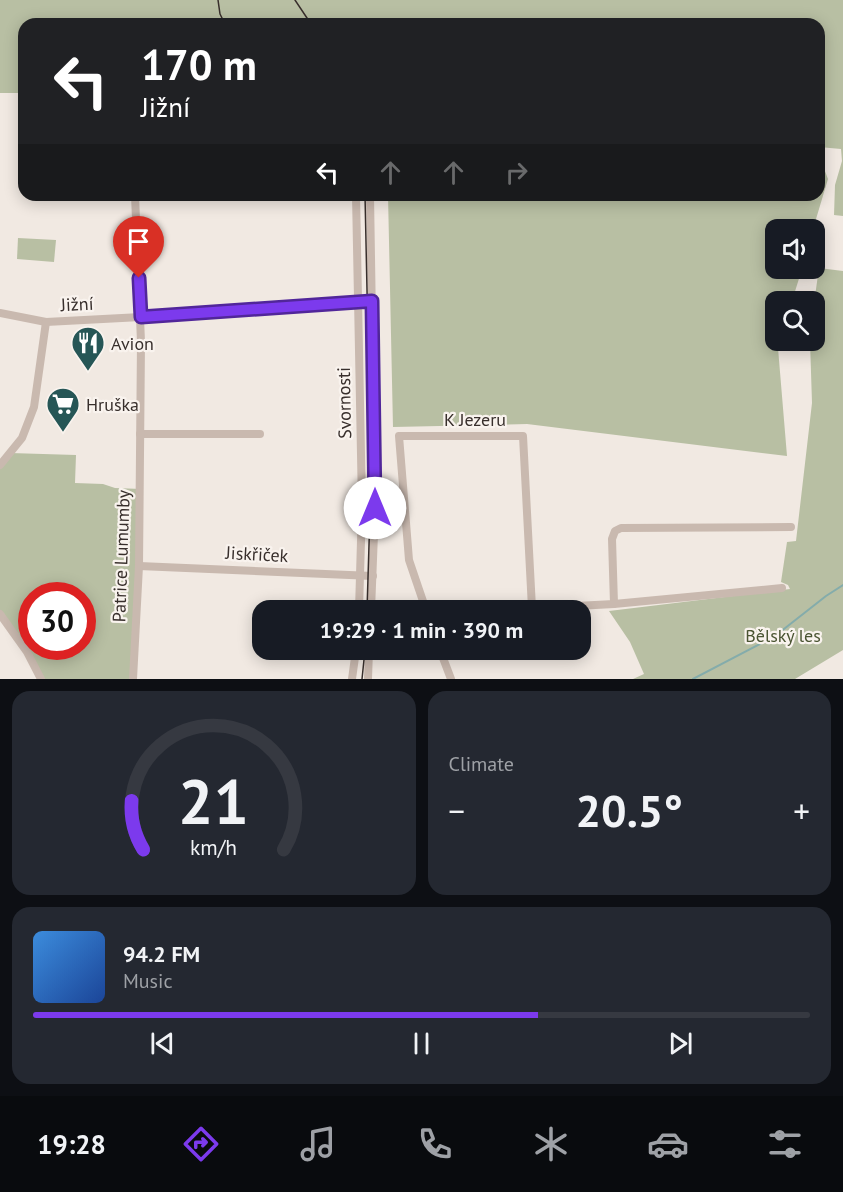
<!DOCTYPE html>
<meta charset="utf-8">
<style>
:root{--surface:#171b24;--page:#242831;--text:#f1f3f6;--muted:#9ea1a6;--line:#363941;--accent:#7c3aed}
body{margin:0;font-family:"PT Sans",sans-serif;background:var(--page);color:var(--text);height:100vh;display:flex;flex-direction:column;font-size:22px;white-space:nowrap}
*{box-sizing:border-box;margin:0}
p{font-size:20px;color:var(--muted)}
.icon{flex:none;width:33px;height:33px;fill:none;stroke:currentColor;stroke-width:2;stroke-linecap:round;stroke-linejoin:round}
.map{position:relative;height:679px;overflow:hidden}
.drawer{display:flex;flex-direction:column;gap:12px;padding:12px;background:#0d0f14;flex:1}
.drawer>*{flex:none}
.banner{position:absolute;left:18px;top:18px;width:807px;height:183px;border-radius:18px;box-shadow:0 3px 15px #0003;background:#202124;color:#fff;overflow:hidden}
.buttons{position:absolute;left:765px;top:219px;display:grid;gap:12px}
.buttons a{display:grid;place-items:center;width:60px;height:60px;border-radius:12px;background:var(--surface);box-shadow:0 3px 15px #0003;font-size:30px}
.speed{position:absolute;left:18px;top:582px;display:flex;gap:12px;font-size:30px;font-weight:700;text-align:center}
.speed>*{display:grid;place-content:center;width:78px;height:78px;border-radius:50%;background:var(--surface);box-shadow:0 3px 15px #0003;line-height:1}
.speed .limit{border:9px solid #d22;background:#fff;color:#111}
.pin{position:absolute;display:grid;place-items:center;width:51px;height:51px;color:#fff;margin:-62px -26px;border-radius:50% 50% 50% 0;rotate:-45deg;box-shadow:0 0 6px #0007}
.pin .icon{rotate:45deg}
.me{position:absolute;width:66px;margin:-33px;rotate:0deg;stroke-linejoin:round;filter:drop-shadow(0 0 4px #0008)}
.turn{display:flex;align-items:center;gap:21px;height:126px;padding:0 24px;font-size:27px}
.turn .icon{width:78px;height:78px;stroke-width:2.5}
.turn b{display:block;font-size:42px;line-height:51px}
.lanes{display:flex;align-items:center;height:57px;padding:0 24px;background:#0003;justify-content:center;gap:30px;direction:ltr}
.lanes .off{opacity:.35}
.big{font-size:45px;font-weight:600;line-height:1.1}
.drawer .widget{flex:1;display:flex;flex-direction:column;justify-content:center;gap:9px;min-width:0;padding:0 21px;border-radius:18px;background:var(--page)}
.drawer .dial{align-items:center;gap:0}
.dial svg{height:156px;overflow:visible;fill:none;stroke:var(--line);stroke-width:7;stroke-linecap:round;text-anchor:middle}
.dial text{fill:var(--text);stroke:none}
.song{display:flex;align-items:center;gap:18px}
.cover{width:72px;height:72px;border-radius:9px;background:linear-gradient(135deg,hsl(210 70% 55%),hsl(220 70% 35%))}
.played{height:6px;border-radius:3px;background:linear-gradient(90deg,var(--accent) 65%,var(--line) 65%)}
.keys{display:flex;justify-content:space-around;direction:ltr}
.heat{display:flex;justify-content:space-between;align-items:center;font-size:33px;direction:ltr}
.drawer .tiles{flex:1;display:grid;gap:12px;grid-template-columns:1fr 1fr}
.widget:last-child{grid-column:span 2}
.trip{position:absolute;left:252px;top:600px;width:339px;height:60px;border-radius:18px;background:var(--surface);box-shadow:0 3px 15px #0003;font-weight:600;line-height:60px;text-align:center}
.dock{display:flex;height:96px;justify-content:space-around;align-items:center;background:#090b0e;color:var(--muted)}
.dock .icon{width:42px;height:42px}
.dock .selected{color:var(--accent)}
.dock b{font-size:27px;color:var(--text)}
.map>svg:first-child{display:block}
.green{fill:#b8bfa3;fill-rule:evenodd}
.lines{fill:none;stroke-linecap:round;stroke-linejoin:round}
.stream{stroke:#84acab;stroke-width:2}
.minor{stroke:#c9b9af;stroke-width:8}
.tram{stroke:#382f2c;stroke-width:1.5}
.route-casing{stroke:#51269a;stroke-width:15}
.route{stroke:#7c3aed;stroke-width:10}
.labels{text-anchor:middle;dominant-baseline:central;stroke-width:4.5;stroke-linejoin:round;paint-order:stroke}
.street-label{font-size:18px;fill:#382f2c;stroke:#f9f3ee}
.poi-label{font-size:18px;fill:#382f2c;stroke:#f9f3ee;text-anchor:start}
.park-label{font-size:18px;fill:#4a5432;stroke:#f9f3ee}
</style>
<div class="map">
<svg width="843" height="679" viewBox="0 0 843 679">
<rect width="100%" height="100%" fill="#f1e9e2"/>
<!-- green -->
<g class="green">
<path d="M0,0H843V216L834,215L835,185L842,161L841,149L819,147V24H24V93H0Z"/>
<path d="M819,166H823L828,179L813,229L776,230V268L802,269L792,301L776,302V340L780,341L778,348L787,456L527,424L393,427L388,195H819Z"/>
<path d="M18,238L56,240L54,262L17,259Z"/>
<path d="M819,268L843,271V650L795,679H633L644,674L630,642L609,611L790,589L788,585L781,582L787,542L796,541L812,403L810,341L814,340V303Z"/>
<path d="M10,453L76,455L75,483L103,484L115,488L141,489L133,679H41L0,614V465ZM32,596H82V646H32Z"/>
</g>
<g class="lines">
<!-- stream -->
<path class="stream" d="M693,679L775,636L826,596L843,585"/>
<!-- minor -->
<g class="minor">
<path d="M356,195L362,506L359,610"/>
<path d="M370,195L375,508L371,610"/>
<path d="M0,313L46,322L141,317L372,301"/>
<path d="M140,434H260"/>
<path d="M0,465L22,438L34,407L46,322"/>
<path d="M371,508L404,507"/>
<path d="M139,566L373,576"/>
<path d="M614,604L612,539L615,531L621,528L791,527"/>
<path d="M426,610L409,560L399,436H523L532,608"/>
<path d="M501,610L614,604L782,588"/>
<path d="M0,614L27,652L41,679"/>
<path d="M440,650L451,679"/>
<path d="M133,679L139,566L141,342L135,195"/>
<path d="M352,679L356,650"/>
<path d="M368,679L369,650"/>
</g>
<!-- tram -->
<g class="tram">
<path d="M218,0L220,14L225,24"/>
<path d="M295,0L311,24"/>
<path d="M365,195L371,480L367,610"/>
<path d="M362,679L365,650"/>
</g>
</g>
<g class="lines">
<!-- route casing -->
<g class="route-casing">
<path id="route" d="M139,278L141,317L372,301L375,508"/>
</g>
<!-- route -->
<use href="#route" class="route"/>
</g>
<!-- icons -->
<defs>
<g id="restaurant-pin" transform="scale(1.725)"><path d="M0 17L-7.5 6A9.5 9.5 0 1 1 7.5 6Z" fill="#265656" stroke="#f9f3ee"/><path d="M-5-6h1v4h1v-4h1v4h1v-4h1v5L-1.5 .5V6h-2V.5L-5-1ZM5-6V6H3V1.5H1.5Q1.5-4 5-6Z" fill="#fff"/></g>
<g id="supermarket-pin" transform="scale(1.725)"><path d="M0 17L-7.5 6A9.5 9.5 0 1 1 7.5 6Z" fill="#265656" stroke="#f9f3ee"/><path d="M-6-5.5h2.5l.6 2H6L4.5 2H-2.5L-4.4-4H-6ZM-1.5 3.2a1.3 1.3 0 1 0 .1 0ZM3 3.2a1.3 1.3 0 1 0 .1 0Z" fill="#fff"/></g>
</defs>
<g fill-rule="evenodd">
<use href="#restaurant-pin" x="88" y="343"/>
<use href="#supermarket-pin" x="63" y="404"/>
</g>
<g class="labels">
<!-- street labels -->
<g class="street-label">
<text transform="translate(77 304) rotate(-3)">Jižní</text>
<text transform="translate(344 403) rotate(-91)">Svornosti</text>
<text x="475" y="419">K Jezeru</text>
<text transform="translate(257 554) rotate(3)">Jiskřiček</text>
<text transform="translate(121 556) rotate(-88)">Patrice Lumumby</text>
</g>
<!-- poi labels -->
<g class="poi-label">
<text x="111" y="343">Avion</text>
<text x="86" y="404">Hruška</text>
</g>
<!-- park labels -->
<g class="park-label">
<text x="783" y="635">Bělský les</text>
</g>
</g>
</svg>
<div class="buttons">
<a><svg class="icon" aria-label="sound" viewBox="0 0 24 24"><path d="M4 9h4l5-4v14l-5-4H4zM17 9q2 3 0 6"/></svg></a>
<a><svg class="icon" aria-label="search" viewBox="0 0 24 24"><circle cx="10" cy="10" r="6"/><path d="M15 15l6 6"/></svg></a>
</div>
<div class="speed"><div class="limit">30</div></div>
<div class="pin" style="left:139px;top:278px;background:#d93025"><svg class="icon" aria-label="arrive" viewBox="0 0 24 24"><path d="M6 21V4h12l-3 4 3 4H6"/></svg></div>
<svg class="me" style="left:375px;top:508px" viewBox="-20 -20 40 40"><circle r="19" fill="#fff"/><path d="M0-13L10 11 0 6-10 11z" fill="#7c3aed"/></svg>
<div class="trip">19:29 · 1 min · 390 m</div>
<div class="banner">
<div class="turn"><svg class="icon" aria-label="left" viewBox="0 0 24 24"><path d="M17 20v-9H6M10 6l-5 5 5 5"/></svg><div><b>170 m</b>Jižní</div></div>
<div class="lanes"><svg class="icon" aria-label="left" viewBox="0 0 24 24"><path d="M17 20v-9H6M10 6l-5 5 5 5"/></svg><svg class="icon off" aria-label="ahead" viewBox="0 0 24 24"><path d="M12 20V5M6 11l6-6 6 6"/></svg><svg class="icon off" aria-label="ahead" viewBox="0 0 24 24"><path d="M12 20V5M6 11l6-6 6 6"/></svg><svg class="icon off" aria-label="right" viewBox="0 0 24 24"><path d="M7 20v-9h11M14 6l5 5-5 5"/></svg></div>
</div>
</div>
<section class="drawer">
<div class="tiles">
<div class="widget dial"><svg viewBox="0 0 100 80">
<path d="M14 69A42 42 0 1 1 86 69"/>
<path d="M14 69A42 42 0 0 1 8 44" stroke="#7c3aed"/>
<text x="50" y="56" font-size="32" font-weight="700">21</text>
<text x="50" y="72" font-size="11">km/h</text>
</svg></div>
<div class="widget"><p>Climate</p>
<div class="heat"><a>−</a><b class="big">20.5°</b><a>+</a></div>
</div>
<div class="widget">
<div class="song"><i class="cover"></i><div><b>94.2 FM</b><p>Music</p></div></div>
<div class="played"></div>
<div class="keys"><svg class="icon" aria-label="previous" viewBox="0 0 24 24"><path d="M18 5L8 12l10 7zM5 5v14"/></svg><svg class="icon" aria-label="pause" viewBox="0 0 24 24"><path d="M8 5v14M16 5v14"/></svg><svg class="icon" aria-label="next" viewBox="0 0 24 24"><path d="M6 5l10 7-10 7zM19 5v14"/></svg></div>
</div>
</div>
</section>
<nav class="dock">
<b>19:28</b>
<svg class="icon selected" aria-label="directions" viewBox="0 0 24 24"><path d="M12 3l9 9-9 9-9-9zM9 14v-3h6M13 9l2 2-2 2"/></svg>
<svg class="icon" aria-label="music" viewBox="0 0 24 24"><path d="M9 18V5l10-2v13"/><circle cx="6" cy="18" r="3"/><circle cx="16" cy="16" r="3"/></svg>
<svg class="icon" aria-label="phone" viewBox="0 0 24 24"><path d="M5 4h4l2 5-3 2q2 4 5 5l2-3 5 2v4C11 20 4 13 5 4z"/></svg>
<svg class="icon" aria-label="climate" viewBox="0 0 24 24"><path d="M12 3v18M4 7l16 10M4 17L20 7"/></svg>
<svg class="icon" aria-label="car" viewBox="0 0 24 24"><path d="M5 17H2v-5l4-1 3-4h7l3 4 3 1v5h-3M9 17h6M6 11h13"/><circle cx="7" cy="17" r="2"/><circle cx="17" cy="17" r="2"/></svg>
<svg class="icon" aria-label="filters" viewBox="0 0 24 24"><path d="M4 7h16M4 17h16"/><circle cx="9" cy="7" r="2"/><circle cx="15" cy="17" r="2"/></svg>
</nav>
